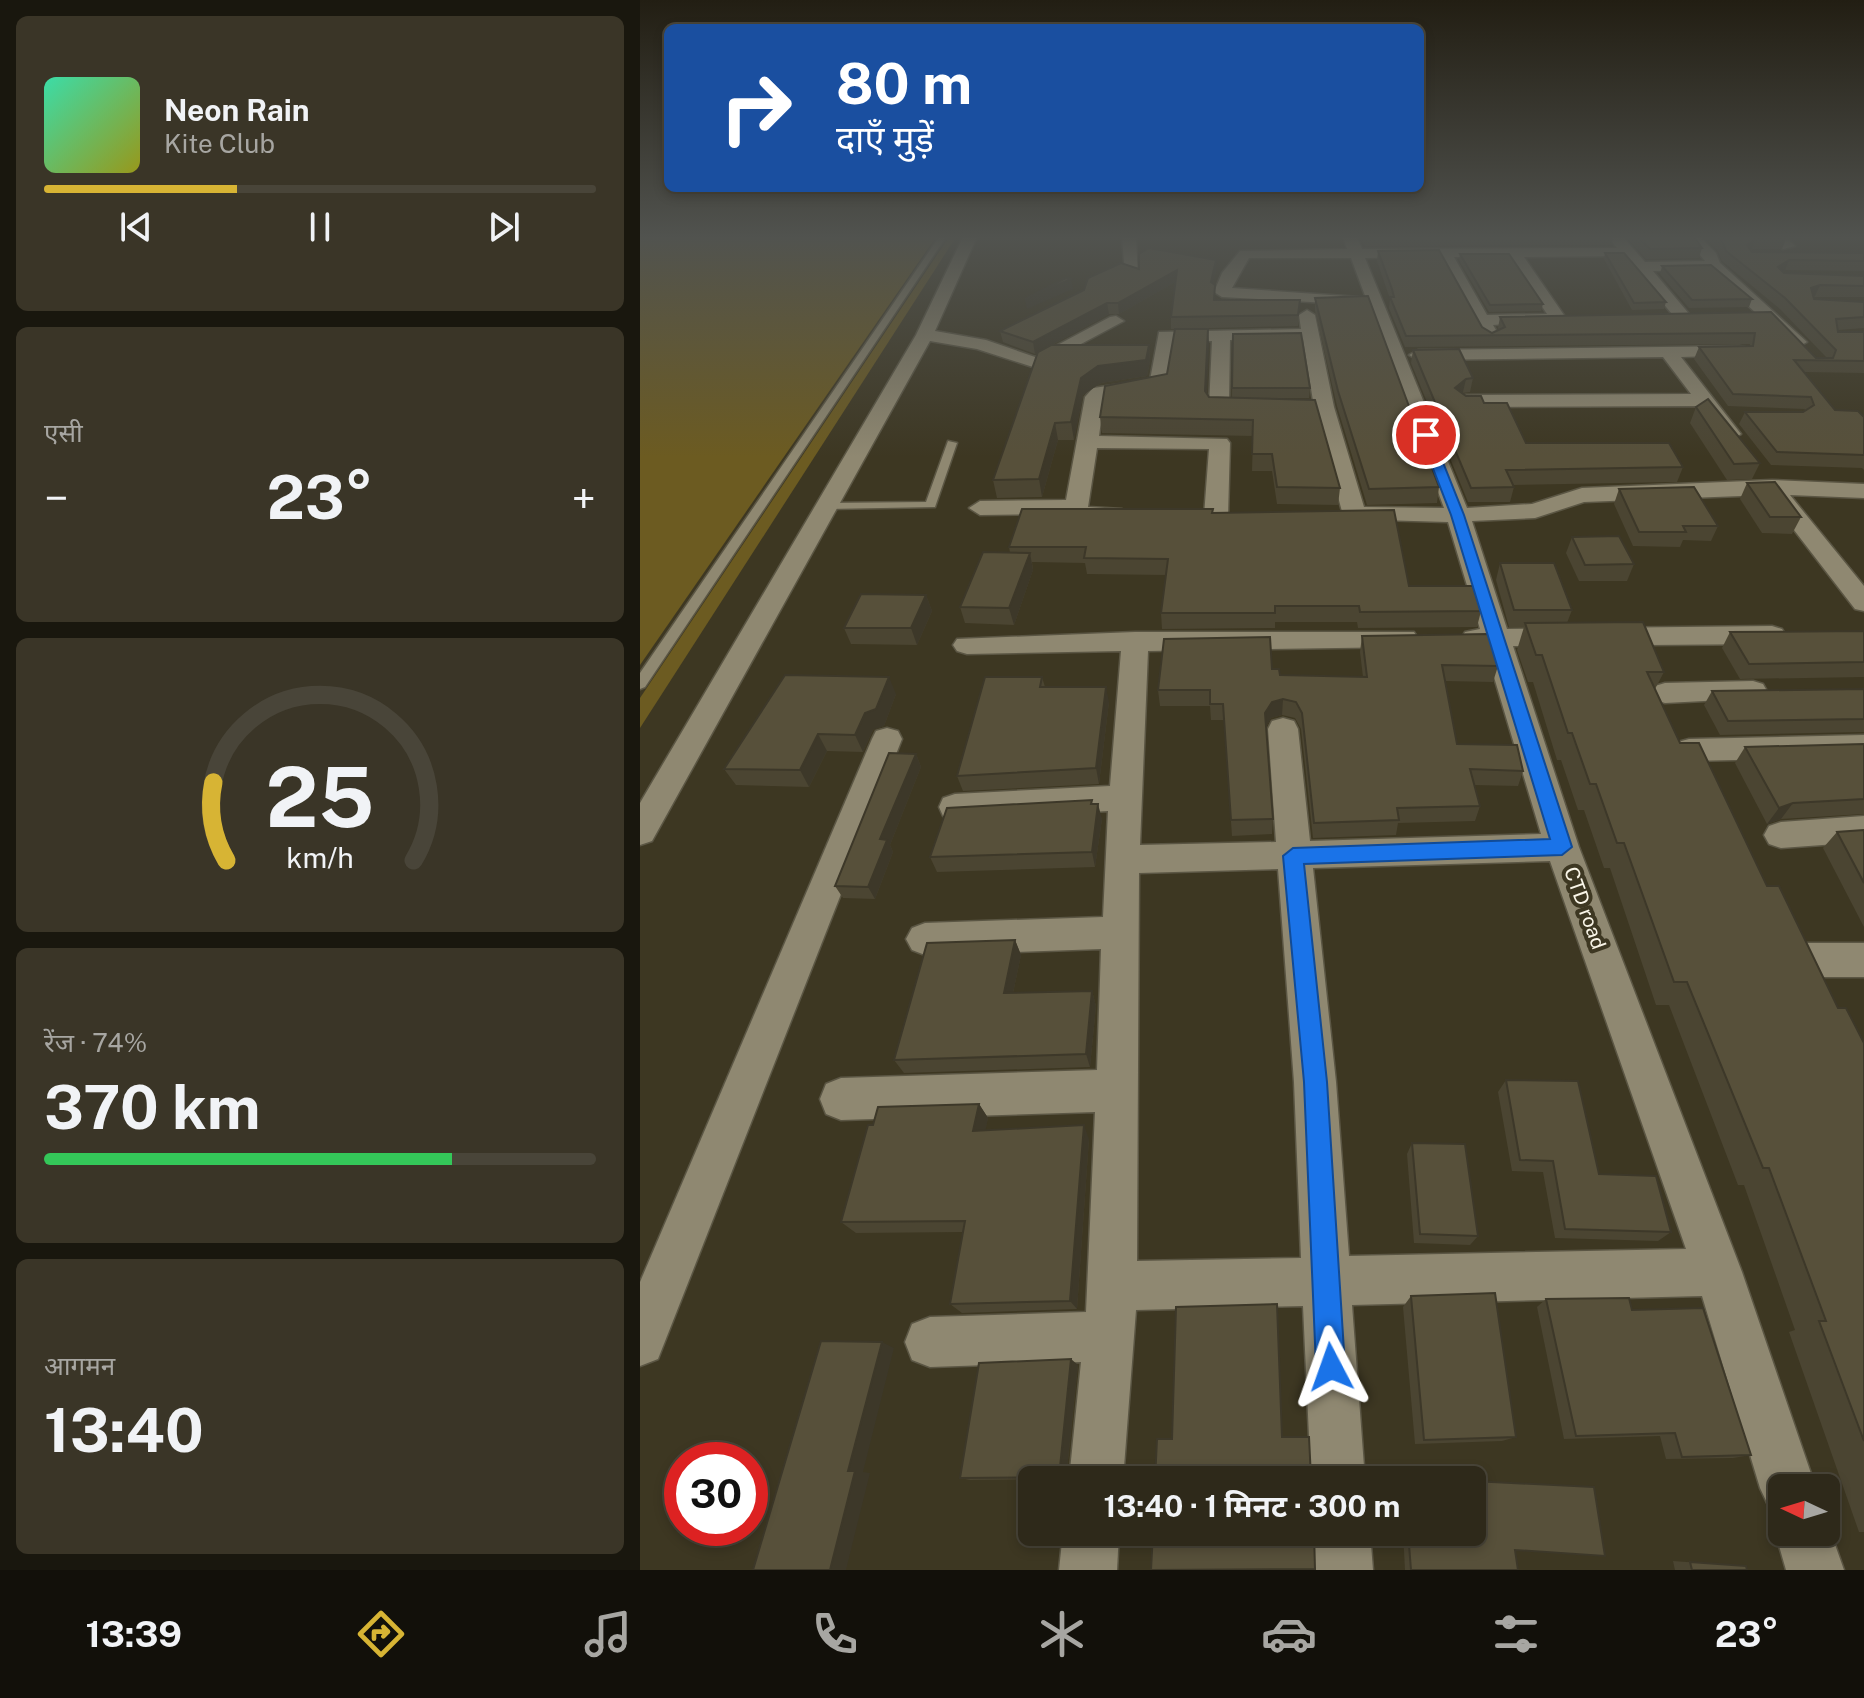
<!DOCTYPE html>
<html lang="hi">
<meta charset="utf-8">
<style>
:root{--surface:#2e291a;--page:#3a3527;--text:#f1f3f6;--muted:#a7a6a2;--line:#494539;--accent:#d7b434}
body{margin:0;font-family:"Public Sans","Noto Sans Devanagari",sans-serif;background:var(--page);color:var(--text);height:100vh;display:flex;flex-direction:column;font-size:30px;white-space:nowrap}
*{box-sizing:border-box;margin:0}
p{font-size:26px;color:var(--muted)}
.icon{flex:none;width:44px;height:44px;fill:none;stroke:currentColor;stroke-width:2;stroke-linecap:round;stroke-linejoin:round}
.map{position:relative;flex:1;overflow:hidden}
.drawer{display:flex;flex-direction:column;gap:16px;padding:16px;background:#19170e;width:640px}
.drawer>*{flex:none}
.hud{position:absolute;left:24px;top:24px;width:760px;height:168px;border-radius:12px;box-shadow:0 4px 12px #0003,0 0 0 2px var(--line);background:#1a4fa0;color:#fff;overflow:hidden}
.needle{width:52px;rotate:274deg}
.buttons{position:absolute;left:1128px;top:1474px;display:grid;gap:16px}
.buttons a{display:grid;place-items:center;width:72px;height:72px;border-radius:12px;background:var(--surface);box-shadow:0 4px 12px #0003,0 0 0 2px var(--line);font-size:40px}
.speed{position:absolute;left:24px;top:1442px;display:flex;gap:16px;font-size:40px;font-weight:700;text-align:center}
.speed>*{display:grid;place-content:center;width:104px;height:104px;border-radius:50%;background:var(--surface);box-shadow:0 4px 12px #0003,0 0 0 2px var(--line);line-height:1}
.speed .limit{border:12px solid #d22;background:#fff;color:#111}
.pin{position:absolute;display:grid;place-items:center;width:68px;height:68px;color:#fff;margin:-34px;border:4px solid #fff;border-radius:50%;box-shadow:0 2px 8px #0007}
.me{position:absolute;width:88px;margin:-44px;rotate:356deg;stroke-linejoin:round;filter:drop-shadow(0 0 6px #0008)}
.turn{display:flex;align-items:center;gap:28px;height:168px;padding:0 40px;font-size:36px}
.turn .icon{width:104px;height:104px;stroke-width:2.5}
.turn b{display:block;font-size:56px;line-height:68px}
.big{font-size:60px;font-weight:700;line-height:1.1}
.drawer .card{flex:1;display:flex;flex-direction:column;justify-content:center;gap:12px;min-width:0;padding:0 28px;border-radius:12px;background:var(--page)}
.drawer .dial{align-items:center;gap:0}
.dial svg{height:208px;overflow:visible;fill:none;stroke:var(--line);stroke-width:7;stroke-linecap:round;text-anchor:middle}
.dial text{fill:var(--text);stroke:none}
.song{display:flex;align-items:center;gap:24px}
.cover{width:96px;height:96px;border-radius:12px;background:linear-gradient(135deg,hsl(160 70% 55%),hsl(60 70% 35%))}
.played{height:8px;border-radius:4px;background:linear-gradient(90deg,var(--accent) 35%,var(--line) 35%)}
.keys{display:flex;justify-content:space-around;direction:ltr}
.heat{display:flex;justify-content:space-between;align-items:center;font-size:44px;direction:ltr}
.charge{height:12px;border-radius:6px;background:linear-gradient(90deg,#34c759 74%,var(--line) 0)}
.trip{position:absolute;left:378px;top:1466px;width:468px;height:80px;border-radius:12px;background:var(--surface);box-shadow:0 4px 12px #0003,0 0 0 2px var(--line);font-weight:700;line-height:80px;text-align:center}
.tab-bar{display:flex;height:128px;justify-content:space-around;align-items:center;background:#12100a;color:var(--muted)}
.tab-bar .icon{width:56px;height:56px}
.tab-bar .on{color:var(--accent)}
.tab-bar b{font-size:36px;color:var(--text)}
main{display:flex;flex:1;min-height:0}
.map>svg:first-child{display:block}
.green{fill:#6c5b21}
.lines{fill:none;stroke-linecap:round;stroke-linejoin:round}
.lane-casing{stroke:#5b5644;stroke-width:3}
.street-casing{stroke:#5b5644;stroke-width:3}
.lane{fill:#8f8871;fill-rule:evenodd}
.street{fill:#8f8871;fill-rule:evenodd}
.wall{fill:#4b4532}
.shaded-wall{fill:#3d3829}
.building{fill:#57503a;stroke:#3d3829;stroke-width:2}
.route{fill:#1a73e8;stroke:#114b97;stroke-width:2}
.labels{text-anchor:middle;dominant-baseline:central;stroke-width:8;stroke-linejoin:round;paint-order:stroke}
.street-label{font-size:20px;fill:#f9f5e8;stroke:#3d3722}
</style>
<main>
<section class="drawer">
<div class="card">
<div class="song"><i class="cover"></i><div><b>Neon Rain</b><p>Kite Club</p></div></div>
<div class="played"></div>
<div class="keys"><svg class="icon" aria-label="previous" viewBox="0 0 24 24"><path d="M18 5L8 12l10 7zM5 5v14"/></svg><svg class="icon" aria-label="pause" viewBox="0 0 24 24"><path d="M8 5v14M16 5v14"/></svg><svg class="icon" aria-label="next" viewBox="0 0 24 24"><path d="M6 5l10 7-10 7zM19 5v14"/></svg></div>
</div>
<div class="card"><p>एसी</p>
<div class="heat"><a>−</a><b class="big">23°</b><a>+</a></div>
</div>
<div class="card dial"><svg viewBox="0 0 100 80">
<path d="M14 69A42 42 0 1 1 86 69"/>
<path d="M14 69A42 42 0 0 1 9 39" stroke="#d7b434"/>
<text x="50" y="56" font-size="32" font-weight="700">25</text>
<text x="50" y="72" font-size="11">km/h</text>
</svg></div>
<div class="card"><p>रेंज · 74%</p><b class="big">370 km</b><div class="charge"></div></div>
<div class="card"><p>आगमन</p><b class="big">13:40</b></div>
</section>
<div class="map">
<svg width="1224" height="1570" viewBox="0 0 1224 1570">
<rect width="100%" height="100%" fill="#3d3722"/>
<!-- green -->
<g class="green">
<path d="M7,237H296L0,665V239Z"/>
<path d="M309,237H316L0,728V698Z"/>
</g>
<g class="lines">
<!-- lane casing -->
<g class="lane-casing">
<g id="lane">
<path d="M299,237H306L5,687L0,689V673Z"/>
<path d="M308,441L317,443L295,507L187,509L181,506L187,503L286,502Z"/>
</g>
</g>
<!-- street casing -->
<g class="street-casing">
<g id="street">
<path d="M323,237H337L295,331L346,340L395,357L470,317L476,316L484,321L396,368L337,349L290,341L12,841L0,845V803L276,335Z"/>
<path d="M482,237H496L498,278L485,275Z"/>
<path d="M703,237H717L722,249L977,248L968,237H983L1005,262L1065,261L1045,237H1060L1076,253L1080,263L1167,342L1158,347L1152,346L1069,270L1013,271L1050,315L1048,319H1036L984,256L884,257L926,318L918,323L911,320L853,325L860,337L851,342L842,337L799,257L725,258L827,508L892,504L942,488L1132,480L1224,484V498L1150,495L1224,586V611L1215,609L1127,495L944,502L895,518L832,521L867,629L1132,626L1142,629L1146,635L1142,641L1132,644L873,646L939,847L1102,1272L1176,1488H1142V1513L1129,1507L1120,1488L1062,1296L712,1305L725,1480H671L663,1306L496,1310L483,1480H429L441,1362L290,1367L272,1360L265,1342L272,1324L290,1317L446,1312L455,1112L201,1120L186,1114L180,1099L186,1084L201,1078L457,1070L461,949L285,955L272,950L266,939L272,928L285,923L463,917L468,811L315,820L303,816L299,807L303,798L315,794L470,786L481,651L327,654L317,651L313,645L317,639L495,632H774L778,638L774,644L764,647L508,651L500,845L636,842L628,729L632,721L643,718L654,721L658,729L670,841L901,834L845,647L825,644L821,638L825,632L840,629L808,522L704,519L674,407L663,339L590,340L589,401L619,403L622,407L619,411L579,413L569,407L572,341H533L526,388L464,398L459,436L587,439L590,443L588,516L584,521H568L564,516L569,449L457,448L448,507L482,509L486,514C476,526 433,526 423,514L340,515L329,508L340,501L426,500L445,397L453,388L510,380L519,332L661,329L659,315L667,310L675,315L694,407L724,507L804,508L711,258H609L592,288L719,297L725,299V305L582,297L574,292L582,273L600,251L707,249ZM814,257H869L907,314L847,315ZM910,861L1046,1249L709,1256L696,1082L673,868ZM638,869L654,1082L661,1258L497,1261L499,873Z"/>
<path d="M1129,237H1145L1155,246L1143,249Z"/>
<path d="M1099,346L1105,347V355L1041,357L1101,434L1091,440L1084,438L1059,406L825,407L815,401L825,395L1051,394L1023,357L778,360L769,355L778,350Z"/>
<path d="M1113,681L1123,684L1127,691L1123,698L1025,703L1015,700L1011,693L1015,686L1025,683Z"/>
<path d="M247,728L258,731L262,739L18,1359L0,1366V1282L232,739L236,731Z"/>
<path d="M1224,735V757L1049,761L1038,758L1034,750L1038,742L1049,739Z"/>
<path d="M1224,816V842L1141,848L1129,844L1124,835L1129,826L1141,822Z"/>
<path d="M1164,943H1224V977H1164L1151,972L1145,960L1151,948Z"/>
<path d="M1142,1515V1532H1186V1519L1204,1570H1146L1135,1532Z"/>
<path d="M423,1532H479L477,1570H419Z"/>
<path d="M674,1532H730L733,1570H675Z"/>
</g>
</g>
<!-- lane -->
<use href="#lane" class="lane"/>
<!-- street -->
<use href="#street" class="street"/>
</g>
<!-- wall -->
<g class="wall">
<path d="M606,237H702L701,239L606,241Z"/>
<path d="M719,237H973L971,245L725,246Z"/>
<path d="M986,237H1053L1062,248L1059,258L1006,259Z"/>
<path d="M1064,237H1143L1146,239L1142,249H1112V252L1224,253V271L1145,270L1143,272L1144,273L1224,276V297H1173L1174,299L1224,302V328L1198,330V332H1224V373L1164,372L1195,410L1224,417V470L1222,468L1131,465L1099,424L1105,412H1163L1165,409L1088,406L1054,359L1059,347L1110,346V344L765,347L749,308L750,299L737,261L738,251L842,327L852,333L859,330L858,328L860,317L1131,312L1176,358H1187L1140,309L1082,261L1078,251Z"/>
<path d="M965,253L1026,302L1024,309L992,310L964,259Z"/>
<path d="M820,254L903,304L901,311L849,312L819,260Z"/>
<path d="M576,260V271L573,284L575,300L659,311L658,326L531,329V317L535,282L479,314H469L395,354L363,342L360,331L499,269Z"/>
<path d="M1022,266L1112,299L1109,307L1049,308L1020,274Z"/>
<path d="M675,298L799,487L797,503L727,505L697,406L675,311Z"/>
<path d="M568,329L567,393L569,397H592L593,334L670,388L669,398H612L700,488L698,505L637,504L632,471H612L613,436L462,433L460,417L527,374Z"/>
<path d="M509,345L510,361L507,376L461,383L443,395L434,440H418L402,497L357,498L353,480L398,352Z"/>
<path d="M773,350L833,378L830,392L822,393L844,403L886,443L1043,467L1037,482L873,485L874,487L870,502H828L771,363Z"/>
<path d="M1056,407L1120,463L1112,479L1087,480L1050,423Z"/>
<path d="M1107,483L1161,517L1152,534L1122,533L1100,499Z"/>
<path d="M979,489L1078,526L1071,541L1043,540L1040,547L993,546L974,504Z"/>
<path d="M573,513L841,611L837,627L718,628L717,622H635V628L522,629L521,613L526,575L447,574L445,563L392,562L393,570L374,625L325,623L320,607L370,553L369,547Z"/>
<path d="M932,537L994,564L987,581H939L926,553Z"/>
<path d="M860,563L932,610L927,623L1024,672L1015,689L1040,743L1198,1008L1224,1043V1532H1219L1149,1332L1155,1330L1104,1185H1098L1029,1005H1016L970,868H964L944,810H938L921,760H917L893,682H888L877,650L884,627H869L856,580Z"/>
<path d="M286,595L292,611L277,645L211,644L204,628Z"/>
<path d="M1224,631V677L1100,679L1082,648L1090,632Z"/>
<path d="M722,636L858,666L853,682L805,681L817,744L883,771L878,786L834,785L840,806L835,821L758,823L756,835L673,838L661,729L655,718L642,715L631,718L626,727L633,819L632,834L592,836L584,720H571L570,706H520L518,690L632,669L640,675L723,677L720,652Z"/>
<path d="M402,677L405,687L469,702L459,784L323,791L317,776Z"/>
<path d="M1224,689V732L1080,735L1064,705L1072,691Z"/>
<path d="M256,694L244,726L233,730L223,752L187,751L169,787L96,785L84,769Z"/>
<path d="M1224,744V814L1141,819L1127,824L1095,763L1105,747Z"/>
<path d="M276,754L281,767L250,845L253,852L235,899L203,898L195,886Z"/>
<path d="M453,804L462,819L455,867L297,872L290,857Z"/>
<path d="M1224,830V927L1183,848L1197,832Z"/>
<path d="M375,940L381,955L373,993L452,991L456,1006L450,1067L264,1073L254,1060Z"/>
<path d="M866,1080L959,1174L1031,1232L1018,1241L915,1238L903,1172L872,1171L858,1092Z"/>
<path d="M339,1104L348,1118L345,1130L449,1139L437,1309L322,1313L310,1304L323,1232L216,1233L201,1222L233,1125Z"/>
<path d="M772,1143L838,1236L830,1245L774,1243L767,1154Z"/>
<path d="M771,1296L876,1437L862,1441L775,1444L763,1307Z"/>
<path d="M906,1299L992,1310L1111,1455L1093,1458L1026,1459L1020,1436L924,1439L897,1307Z"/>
<path d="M438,1365L426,1479L330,1480L320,1478Z"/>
<path d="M763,1532H832L875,1550L878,1570H765Z"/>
<path d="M1033,1561L1087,1565L1107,1570H1035Z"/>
</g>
<!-- shaded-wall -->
<g class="shaded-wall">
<path d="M1115,239L1112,249L1103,255L1107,245Z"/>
<path d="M576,260V271L571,293V282Z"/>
<path d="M1149,260L1145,270L1134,278L1138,267Z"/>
<path d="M537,270V281L479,314L478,303Z"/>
<path d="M431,279L433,289L387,309L385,299Z"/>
<path d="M1180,285L1175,296L1167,299L1171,288Z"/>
<path d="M467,303L469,314L395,354L393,342Z"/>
<path d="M568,329L569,344L566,407L565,391Z"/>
<path d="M509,345L510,361L507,376L461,383L443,395L434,440L431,422L441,378L458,366Z"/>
<path d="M826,379L823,392L812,402L815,388Z"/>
<path d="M415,423L418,440L402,497L399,479Z"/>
<path d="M390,553L393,570L374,625L369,608Z"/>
<path d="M286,595L292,611L277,645L271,628Z"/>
<path d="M249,677L256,694L244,726L233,730L223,752L215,735L225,713Z"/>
<path d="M466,687L469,702L459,784L456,768Z"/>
<path d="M643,699L642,715L631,718L625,729V713L632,702Z"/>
<path d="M178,734L187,751L169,787L160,770Z"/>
<path d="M276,754L281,767L250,845L253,852L235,899L228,887L240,839Z"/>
<path d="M1153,803L1141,819L1127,824L1139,808Z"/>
<path d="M458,804L462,819L455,867L452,852Z"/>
<path d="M375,940L381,955L370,1007L364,993Z"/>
<path d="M452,991L456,1006L450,1067L446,1054Z"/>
<path d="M339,1104L348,1118L343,1144L333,1131Z"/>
<path d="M444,1125L449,1139L437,1309L430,1301Z"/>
<path d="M242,1342L254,1348L223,1472L230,1473L206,1570H190L208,1471Z"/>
<path d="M431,1359L438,1365L426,1479L419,1477Z"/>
</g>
<!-- building -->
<g class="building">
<path d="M998,237H1054L1062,248L1010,249Z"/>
<path d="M1078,237H1143L1146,239H1115L1107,245L1112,252L1224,253V261L1149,260L1138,267L1144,273L1224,276V286L1180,285L1171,288L1174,299L1224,302V317L1196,319L1198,332H1224V361L1154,360L1195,410L1218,411L1224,417V455L1137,452L1105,412H1163L1174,405L1171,397L1093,394L1059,347L1113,346L1115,333L766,336L750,297H754L752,289L738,251L799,250L842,327L852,333L865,327L860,317L1131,312L1176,358H1193L1196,350L1145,298L1086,251L1082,241Z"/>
<path d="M509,248L576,260L571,282L575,285L574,300H660L658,315L531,317L537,270L478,303H467L393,342L360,331L444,290L448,278L481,263L499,269V254Z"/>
<path d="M965,253H984L1026,302L994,303Z"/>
<path d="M820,254H869L903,304L850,305Z"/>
<path d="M1071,265L1112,299L1052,300L1022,266Z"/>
<path d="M426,278L431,279L385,299Z"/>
<path d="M728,296L799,487L729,489L698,391L675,298Z"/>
<path d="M535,329H568L565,391L569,397L675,400L700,488L637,487L632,454H612L613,420L460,417L465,386L527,374Z"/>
<path d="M661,333L670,388H592L593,334Z"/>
<path d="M411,345H509L506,360L458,366L441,378L431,422L415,423L399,479L353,480L398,352Z"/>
<path d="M819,349L833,378L826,379L815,388L826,396H841L844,403H867L886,443H1029L1043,467L866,470L874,487L831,488L773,350Z"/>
<path d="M1068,399L1120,463L1094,464L1056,407Z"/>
<path d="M1135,482L1161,517H1130L1107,483Z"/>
<path d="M1054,487L1078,526H1043L1046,532H999L979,489Z"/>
<path d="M382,509H573L572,513L754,510L769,586H833L841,611L720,612L719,606H635V613H521L528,559L444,558L446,547H369Z"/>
<path d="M979,536L994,564L945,565L932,537Z"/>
<path d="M343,552L390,553L369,608L320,607Z"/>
<path d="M860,563H914L932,610H874Z"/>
<path d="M221,594L286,595L271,628H204Z"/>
<path d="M1003,622L1024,672H1007L1040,743H1059L1127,886H1139L1198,1008H1206L1224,1043V1441L1179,1321H1186L1129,1168H1123L1047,982H1034L984,843H977L956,784H950L932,733H928L902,655H896L885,623Z"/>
<path d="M1224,631V662L1109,664L1090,632Z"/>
<path d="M848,634L858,666L802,665L817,744L877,745L883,771L830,769L840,806L757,808L759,820L674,823L662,713L656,702L643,699L632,702L625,713L633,819L591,820L583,704H570V690H518L524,639L630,637L632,669H639L640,675L727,677L722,636Z"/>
<path d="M145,675L249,677L236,709L225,713L215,735L178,734L160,770L84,769Z"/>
<path d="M345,677H402L400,687H466L456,768L317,776Z"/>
<path d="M1224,689V719L1088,721L1072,691Z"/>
<path d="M1224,744V799L1153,803L1139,808L1105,747Z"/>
<path d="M249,753L276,754L240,839L247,840L228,887L195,886Z"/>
<path d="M452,800L451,804H458L452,852L290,857L307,808Z"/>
<path d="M1224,830V883L1197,832Z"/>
<path d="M375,940L364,993L452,991L446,1054L254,1060L287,943Z"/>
<path d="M866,1080L938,1081L959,1174L1016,1176L1031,1232L925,1229L913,1161L880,1160Z"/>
<path d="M339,1104L333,1131L444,1125L430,1301L310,1304L325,1221L201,1222L228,1125H233L238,1107Z"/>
<path d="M772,1143L825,1144L838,1236L780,1234Z"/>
<path d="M855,1293L876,1437L784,1440L771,1296Z"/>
<path d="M989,1298L992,1310L1063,1308L1111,1455L1042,1457L1035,1433L936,1436L906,1299Z"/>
<path d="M637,1304L642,1437H669L671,1478L681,1480H515L517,1439H532L536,1307Z"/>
<path d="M181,1341L242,1342L208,1471H215L190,1570H113Z"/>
<path d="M431,1359L419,1477L320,1478L339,1363Z"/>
<path d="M764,1478L806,1480H764Z"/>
<path d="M832,1481L954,1487L965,1556L875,1550L878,1570H771L768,1532H832Z"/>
<path d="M513,1532H676L674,1533L675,1569L511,1570Z"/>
<path d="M1050,1562L1106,1566L1107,1570H1052Z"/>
</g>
<!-- sky -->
<linearGradient id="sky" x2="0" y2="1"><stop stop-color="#221e13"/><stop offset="0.52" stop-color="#51534f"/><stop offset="1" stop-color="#51534f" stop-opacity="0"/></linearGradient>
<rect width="1224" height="457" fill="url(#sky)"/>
<!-- route -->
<path class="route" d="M786,432L792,435L824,515L932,847L922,855L664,864L687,1082L705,1367L701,1377L691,1381L680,1377L676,1367L664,1082L643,856L653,848L910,839L811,515L780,435Z"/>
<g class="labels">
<!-- street labels -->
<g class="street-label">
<text transform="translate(945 908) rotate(70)">CTD road</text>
</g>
</g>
</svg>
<div class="buttons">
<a><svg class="needle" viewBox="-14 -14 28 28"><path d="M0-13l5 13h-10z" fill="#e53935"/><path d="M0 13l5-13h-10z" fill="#a7a6a2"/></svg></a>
</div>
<div class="speed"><div class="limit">30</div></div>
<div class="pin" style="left:786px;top:435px;background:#d93025"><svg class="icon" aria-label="arrive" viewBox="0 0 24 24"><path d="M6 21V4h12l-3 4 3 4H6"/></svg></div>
<svg class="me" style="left:691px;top:1367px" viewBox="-20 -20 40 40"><path d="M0-17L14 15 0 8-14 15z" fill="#1a73e8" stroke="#fff" stroke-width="4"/></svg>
<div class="trip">13:40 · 1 मिनट · 300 m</div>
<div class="hud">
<div class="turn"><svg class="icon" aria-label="right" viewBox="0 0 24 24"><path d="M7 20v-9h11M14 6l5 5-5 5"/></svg><div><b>80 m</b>दाएँ मुड़ें</div></div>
</div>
</div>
</main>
<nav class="tab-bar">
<b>13:39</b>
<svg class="icon on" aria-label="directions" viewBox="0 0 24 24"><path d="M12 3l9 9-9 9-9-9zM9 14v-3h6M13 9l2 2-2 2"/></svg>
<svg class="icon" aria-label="music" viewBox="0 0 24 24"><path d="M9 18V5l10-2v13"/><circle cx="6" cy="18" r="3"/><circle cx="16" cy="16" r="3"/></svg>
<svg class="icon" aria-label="phone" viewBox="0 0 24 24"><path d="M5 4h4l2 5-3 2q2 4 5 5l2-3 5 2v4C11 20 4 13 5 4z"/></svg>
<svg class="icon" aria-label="climate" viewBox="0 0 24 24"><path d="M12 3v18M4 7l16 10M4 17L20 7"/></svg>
<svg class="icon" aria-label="car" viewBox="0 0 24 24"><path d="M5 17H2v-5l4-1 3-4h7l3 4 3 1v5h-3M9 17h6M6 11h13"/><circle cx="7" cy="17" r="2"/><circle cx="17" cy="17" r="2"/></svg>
<svg class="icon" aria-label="filters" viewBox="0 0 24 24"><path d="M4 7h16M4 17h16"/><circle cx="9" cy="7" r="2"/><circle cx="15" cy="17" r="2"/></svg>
<b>23°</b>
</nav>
